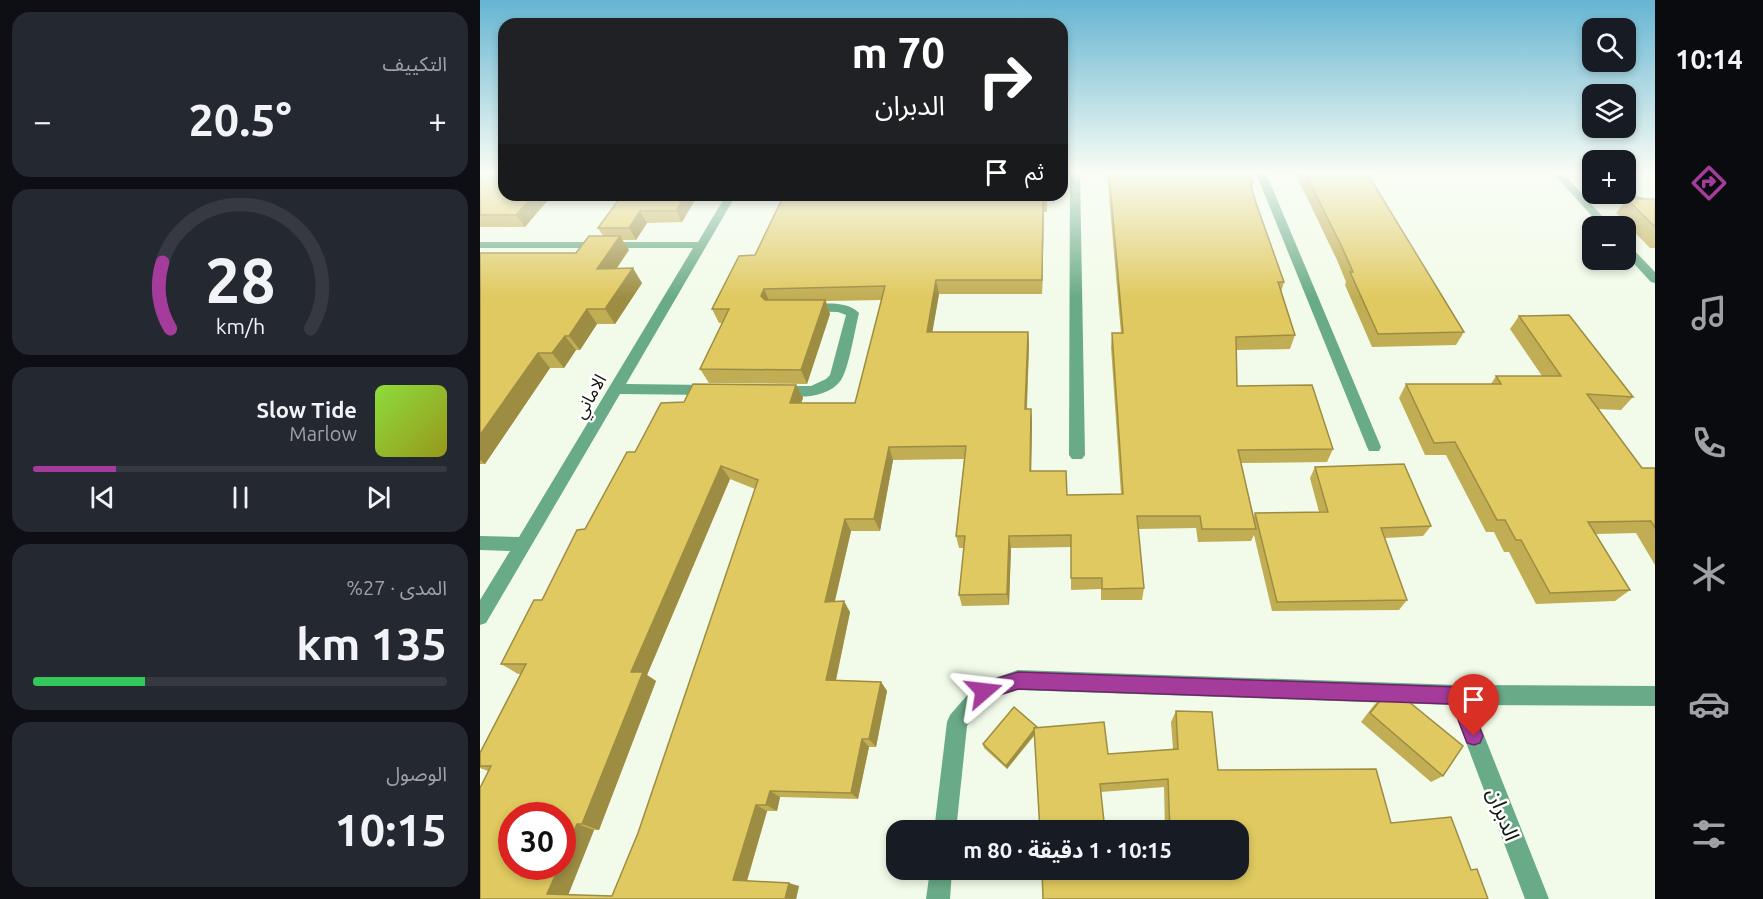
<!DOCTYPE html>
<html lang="ar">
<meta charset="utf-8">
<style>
:root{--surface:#171b24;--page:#242831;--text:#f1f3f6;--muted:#9ea1a6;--line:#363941;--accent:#a53b9b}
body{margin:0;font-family:Ubuntu,"Noto Sans Arabic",sans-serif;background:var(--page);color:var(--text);direction:rtl;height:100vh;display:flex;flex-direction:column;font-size:22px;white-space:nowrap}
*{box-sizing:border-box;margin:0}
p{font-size:20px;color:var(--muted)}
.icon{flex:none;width:33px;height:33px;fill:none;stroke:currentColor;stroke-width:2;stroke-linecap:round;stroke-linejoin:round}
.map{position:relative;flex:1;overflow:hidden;direction:ltr}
.details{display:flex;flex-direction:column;gap:12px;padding:12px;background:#0d0f14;width:480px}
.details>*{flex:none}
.hud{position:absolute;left:18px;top:18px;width:570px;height:183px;border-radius:18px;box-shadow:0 3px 9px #0003;direction:rtl;background:#202124;color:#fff;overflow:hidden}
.fabs{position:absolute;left:1102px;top:18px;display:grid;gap:12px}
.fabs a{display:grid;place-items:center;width:54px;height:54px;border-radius:12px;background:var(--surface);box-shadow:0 3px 9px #0003;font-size:30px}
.speed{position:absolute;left:18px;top:802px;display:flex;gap:12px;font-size:30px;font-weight:700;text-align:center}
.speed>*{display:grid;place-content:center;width:78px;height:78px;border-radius:50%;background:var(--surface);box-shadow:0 3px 9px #0003;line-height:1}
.speed .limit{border:9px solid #d22;background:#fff;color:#111}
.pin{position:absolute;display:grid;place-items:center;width:51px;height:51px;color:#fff;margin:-62px -26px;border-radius:50% 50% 50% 0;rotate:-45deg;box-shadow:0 0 6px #0007}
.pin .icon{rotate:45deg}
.me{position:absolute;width:66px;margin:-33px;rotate:73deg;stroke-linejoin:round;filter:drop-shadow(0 0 4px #0008)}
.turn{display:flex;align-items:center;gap:21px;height:126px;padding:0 24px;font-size:27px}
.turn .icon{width:78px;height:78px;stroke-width:2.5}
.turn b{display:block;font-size:42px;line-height:51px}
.then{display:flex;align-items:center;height:57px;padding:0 24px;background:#0003;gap:12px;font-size:22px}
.big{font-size:45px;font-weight:700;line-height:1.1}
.details .widget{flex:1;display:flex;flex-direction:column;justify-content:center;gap:9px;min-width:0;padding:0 21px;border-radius:18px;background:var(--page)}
.details .dial{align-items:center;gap:0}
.dial svg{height:156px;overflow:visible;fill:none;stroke:var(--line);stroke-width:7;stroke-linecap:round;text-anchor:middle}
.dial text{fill:var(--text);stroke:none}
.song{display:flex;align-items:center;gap:18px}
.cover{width:72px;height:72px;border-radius:9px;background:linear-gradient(135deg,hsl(90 70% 55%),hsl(60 70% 35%))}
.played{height:6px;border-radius:3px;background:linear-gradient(90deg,var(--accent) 20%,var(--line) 20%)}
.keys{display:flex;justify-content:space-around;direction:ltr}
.heat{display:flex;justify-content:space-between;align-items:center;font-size:33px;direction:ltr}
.charge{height:9px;border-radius:4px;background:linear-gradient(90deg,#34c759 27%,var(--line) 0)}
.trip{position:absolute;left:406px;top:820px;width:363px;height:60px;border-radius:18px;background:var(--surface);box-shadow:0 3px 9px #0003;font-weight:700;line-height:60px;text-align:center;direction:rtl}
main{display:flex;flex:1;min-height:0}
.tab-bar{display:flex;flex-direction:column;width:108px;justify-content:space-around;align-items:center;background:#090b0e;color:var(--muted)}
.tab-bar .icon{width:42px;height:42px}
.tab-bar .active{color:var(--accent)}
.tab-bar b{font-size:27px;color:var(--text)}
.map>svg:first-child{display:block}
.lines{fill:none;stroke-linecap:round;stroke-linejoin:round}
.minor{fill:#69aa88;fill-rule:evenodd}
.wall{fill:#c1ad53;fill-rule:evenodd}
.shaded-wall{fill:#9d8d43}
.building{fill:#e0c960;stroke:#9d8d43;stroke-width:1.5;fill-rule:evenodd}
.route{fill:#a53b9b;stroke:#6b2665;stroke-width:1.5}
.labels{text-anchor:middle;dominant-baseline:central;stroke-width:5;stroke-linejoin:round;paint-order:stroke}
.street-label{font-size:18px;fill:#141711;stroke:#fff}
.near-street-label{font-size:21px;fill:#141711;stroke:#fff}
</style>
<main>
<nav class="tab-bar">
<b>10:14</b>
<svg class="icon active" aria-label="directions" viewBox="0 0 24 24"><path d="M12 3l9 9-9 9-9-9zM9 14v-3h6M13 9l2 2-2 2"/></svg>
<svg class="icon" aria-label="music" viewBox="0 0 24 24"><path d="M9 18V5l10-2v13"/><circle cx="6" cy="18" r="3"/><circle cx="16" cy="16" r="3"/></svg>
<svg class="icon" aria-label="phone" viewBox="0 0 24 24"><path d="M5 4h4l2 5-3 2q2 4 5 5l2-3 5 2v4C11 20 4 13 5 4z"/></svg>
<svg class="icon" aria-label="climate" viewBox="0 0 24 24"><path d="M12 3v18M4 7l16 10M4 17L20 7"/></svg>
<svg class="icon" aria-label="car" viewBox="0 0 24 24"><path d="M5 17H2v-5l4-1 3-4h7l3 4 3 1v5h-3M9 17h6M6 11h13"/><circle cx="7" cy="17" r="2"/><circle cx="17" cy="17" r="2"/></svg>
<svg class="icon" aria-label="filters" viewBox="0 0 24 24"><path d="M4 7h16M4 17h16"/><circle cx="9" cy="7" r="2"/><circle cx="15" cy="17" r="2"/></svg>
</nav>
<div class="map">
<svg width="1175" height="899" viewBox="0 0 1175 899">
<rect width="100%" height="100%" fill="#f2fbe9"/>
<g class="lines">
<!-- minor -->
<g class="minor">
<path d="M590,173H600L605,455L602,459H592L589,455Z"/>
<path d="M776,173H786L901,447L899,451H889L887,447Z"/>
<path d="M1073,173H1083L1131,226H1121Z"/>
<path d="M1100,173H1111L1113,182Z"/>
<path d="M1146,193L1175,201V207L1131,194Z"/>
<path d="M246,195H256L146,384L229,385L236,390L229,395L140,394L6,623L0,625V600L30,551L0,550V536L39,537L213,248H0V242H218Z"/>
<path d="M1146,245L1150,246L1175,272V283L1171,282L1146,255Z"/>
<path d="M327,304C343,304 367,300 379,313C375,329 369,368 361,380C348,399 315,399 296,394L294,390L296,386H331L346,379L350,375L366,315L358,312L323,311L321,308L323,305Z"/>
<path d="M538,670L978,685L1175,686V706L992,705L1069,899H1045L972,705L538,690L510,699L487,726L476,831H454L467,722L470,715L497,684Z"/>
<path d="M450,870H472L470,899H446Z"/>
</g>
</g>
<!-- wall -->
<g class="wall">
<path d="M0,173L24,195H72L45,227H0Z"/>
<path d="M627,173H769L773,183L772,189L777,206L804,282L801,292L815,335L810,349L757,350V386L853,449L847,462L761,463L774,517L775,513L839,512L830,478L835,467L951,526L943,536L905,538L927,600L919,610L792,611L774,535L771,541L718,542L716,528L658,529L664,588L662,600H621V589L591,590V547L531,548L529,605L482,606L479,595L484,548H479L476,536L484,459L413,460L400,531H371L355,601L370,612L356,680L401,682L407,691L396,747H389L378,799L300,797L297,811H287L267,881L319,886L316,899H0L8,771L0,768V753L41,674H38L21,664L155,452L204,402L316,385L323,398L321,403H375L402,300L346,301L350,314L327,384L229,383L220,369L243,323H239L232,309L275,255L567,195V212H564L562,294H459L452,332H548L549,345L547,409H551L552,422L551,471L587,495L641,494L631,347L632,333H641ZM250,479L275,489L158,833L132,896L88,895L114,830H119L176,681L167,675Z"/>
<path d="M815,173H887L984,332L976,345L892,347L865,285L866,282L857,260Z"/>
<path d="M142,195H218L202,222L167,223L156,240H142L149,250L136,268L162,283L135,324H117L100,350H96L84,368H70L5,464H0V253H96L123,236L118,228Z"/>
<path d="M1147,199H1175V248H1170L1136,213Z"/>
<path d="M1039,316L1153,397L1141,410L1117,409L1162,468H1175V565L1156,533L1116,534L1150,590L1135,601L1056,604L1029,552H1024L1014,532H1006L966,455H945L919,398L926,384H1011L1016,376H1062L1030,329Z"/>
<path d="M904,696L963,776L951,782L881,722L894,705Z"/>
<path d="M696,711L738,770L911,823L991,870L1008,899L759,831H685L684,787L621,792L555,735L527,769L504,748L503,744L557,728L628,754L693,749L691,722Z"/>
</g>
<!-- shaded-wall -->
<g class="shaded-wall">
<path d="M54,195H72L45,227L36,215Z"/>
<path d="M205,195H218L202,222L196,211Z"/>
<path d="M563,199L564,212L562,294V280Z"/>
<path d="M160,211L167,223L156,240L149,228Z"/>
<path d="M140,236L149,250L127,283L117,269Z"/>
<path d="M153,268L162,283L135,324L125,309Z"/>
<path d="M456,280L459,294L450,346L447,332Z"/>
<path d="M284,289L290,303L287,309L281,296Z"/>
<path d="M345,300L350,314L327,384L321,370Z"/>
<path d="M107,309L117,324L100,350L89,336Z"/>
<path d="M548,332L549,345L546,422L545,409Z"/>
<path d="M85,336L96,350L84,368L72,353Z"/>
<path d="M58,353L70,368L5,464L0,460V435Z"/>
<path d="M316,385L323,398L316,417L310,403Z"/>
<path d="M551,409L552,422L551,484L550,471Z"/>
<path d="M409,447L413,460L400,531L394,519Z"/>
<path d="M241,466L250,479L167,675L176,681L119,830L102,824L151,672Z"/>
<path d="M365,519L371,531L352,613L345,602Z"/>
<path d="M529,536L531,548L529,605L527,594Z"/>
<path d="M364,601L370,612L354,689L346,680Z"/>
<path d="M401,682L407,691L396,747L389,739Z"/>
<path d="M557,727V731L527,769L526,766Z"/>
<path d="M382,739L389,747L378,799L371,793Z"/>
<path d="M290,791L300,797L297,811L286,805Z"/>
<path d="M276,805L287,811L266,884L253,880Z"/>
<path d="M97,824L114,830L87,898L67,894L79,867H82V859Z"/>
<path d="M309,883L319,886L316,899H305Z"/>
</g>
<!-- building -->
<g class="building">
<path d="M0,173H24V195H54L36,215H0Z"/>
<path d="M629,173H769L773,183H770L777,206L804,282H798L815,335L756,337L757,386L832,385L853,449L758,450L776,529H722L720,516H657L664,588L622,589V578H591V535L529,536L527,594L479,595L485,536H476L486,446L409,447L394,519H365L345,602L364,601L346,680L401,682L389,739H382L371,793L290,791L286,805H276L253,880L309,883L305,899H0V788L11,766H0V753L46,664H21L54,600H62L97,530L105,529L147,452H155L181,403L204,402L213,384L316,385L310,403H375L405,286L284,289L281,296L285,300H345L321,370L220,369L249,309H232L259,256L275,255L304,195H567V199H563L562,280H456L447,332H548L545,409H551L550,471H586L587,495L643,494L632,333H643ZM241,466L278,480L158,833L132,896L67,894L79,867H32V816H82V859L97,824H102L163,672H151Z"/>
<path d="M825,173H887L984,332L898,334L870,272H873L862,247Z"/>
<path d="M142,195H205L196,211H160L149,228H118Z"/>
<path d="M1147,199H1175V227Z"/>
<path d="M109,236H140L117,269L153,268L125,309H107L89,336H85L72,353H58L0,435V253H96Z"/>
<path d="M1089,315L1153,397L1107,394L1162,468H1175V528L1171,521L1108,522L1150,590L1070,593L1041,540H1036L1025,520H1017L975,442L954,443L926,384H1021L1016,376H1081L1039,316Z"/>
<path d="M924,464L951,526L901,528L927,600L797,602L775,513L848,512L835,467Z"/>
<path d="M904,696L923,697L983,746L963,776L890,713Z"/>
<path d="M534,707L557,727L554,728V730L526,766L503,744Z"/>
<path d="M696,711L732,712L738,770L896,769L911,823L971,817L991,870L997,869L1008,899H563L562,870H759V831H690L688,779L620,784L625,831H560L554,728L624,722L628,754L698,749Z"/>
</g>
<!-- sky -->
<linearGradient id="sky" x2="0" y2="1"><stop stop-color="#65b5d2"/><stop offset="0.58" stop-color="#f9fdf5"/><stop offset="1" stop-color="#f9fdf5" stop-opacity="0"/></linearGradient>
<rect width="1175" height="298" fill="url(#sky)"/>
<!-- route -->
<path class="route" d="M538,672L978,687L984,689L1003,736L1000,743L994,745L987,743L972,704L538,689L504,700L498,697L495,691L498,684Z"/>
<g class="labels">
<!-- street labels -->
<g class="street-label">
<text transform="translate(109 396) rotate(-60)">الاماني</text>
</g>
<!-- near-street labels -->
<g class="near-street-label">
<text transform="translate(1024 814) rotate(69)">الدبران</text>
</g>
</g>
</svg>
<div class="fabs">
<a><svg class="icon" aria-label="search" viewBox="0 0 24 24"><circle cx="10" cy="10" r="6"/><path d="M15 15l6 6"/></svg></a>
<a><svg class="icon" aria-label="layers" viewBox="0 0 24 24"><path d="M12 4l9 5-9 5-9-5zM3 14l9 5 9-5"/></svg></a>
<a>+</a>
<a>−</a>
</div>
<div class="speed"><div class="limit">30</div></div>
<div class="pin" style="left:994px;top:736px;background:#d93025"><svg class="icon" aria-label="arrive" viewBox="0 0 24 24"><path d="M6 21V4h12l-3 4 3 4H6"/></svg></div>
<svg class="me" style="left:504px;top:691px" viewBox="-20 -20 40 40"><path d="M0-17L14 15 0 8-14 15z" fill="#a53b9b" stroke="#fff" stroke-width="4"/></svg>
<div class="trip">10:15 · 1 دقيقة · 80 m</div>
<div class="hud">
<div class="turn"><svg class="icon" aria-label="right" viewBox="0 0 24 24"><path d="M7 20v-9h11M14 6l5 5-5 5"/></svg><div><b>70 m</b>الدبران</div></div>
<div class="then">ثم<svg class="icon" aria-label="arrive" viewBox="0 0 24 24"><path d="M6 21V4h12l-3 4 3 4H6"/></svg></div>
</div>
</div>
<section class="details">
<div class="widget"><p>التكييف</p>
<div class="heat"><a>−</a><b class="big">20.5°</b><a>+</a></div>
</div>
<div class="widget dial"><svg viewBox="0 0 100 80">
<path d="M14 69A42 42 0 1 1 86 69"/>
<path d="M14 69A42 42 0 0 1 10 35" stroke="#a53b9b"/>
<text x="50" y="56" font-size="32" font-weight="700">28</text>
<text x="50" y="72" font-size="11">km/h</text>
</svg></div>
<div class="widget">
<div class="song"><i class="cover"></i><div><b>Slow Tide</b><p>Marlow</p></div></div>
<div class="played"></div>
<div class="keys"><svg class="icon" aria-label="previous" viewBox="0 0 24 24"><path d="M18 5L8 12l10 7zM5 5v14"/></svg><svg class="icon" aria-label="pause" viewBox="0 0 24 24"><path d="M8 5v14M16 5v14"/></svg><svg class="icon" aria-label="next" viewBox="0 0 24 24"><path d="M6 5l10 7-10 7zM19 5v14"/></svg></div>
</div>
<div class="widget"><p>المدى · 27%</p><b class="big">135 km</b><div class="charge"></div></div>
<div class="widget"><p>الوصول</p><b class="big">10:15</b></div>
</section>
</main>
